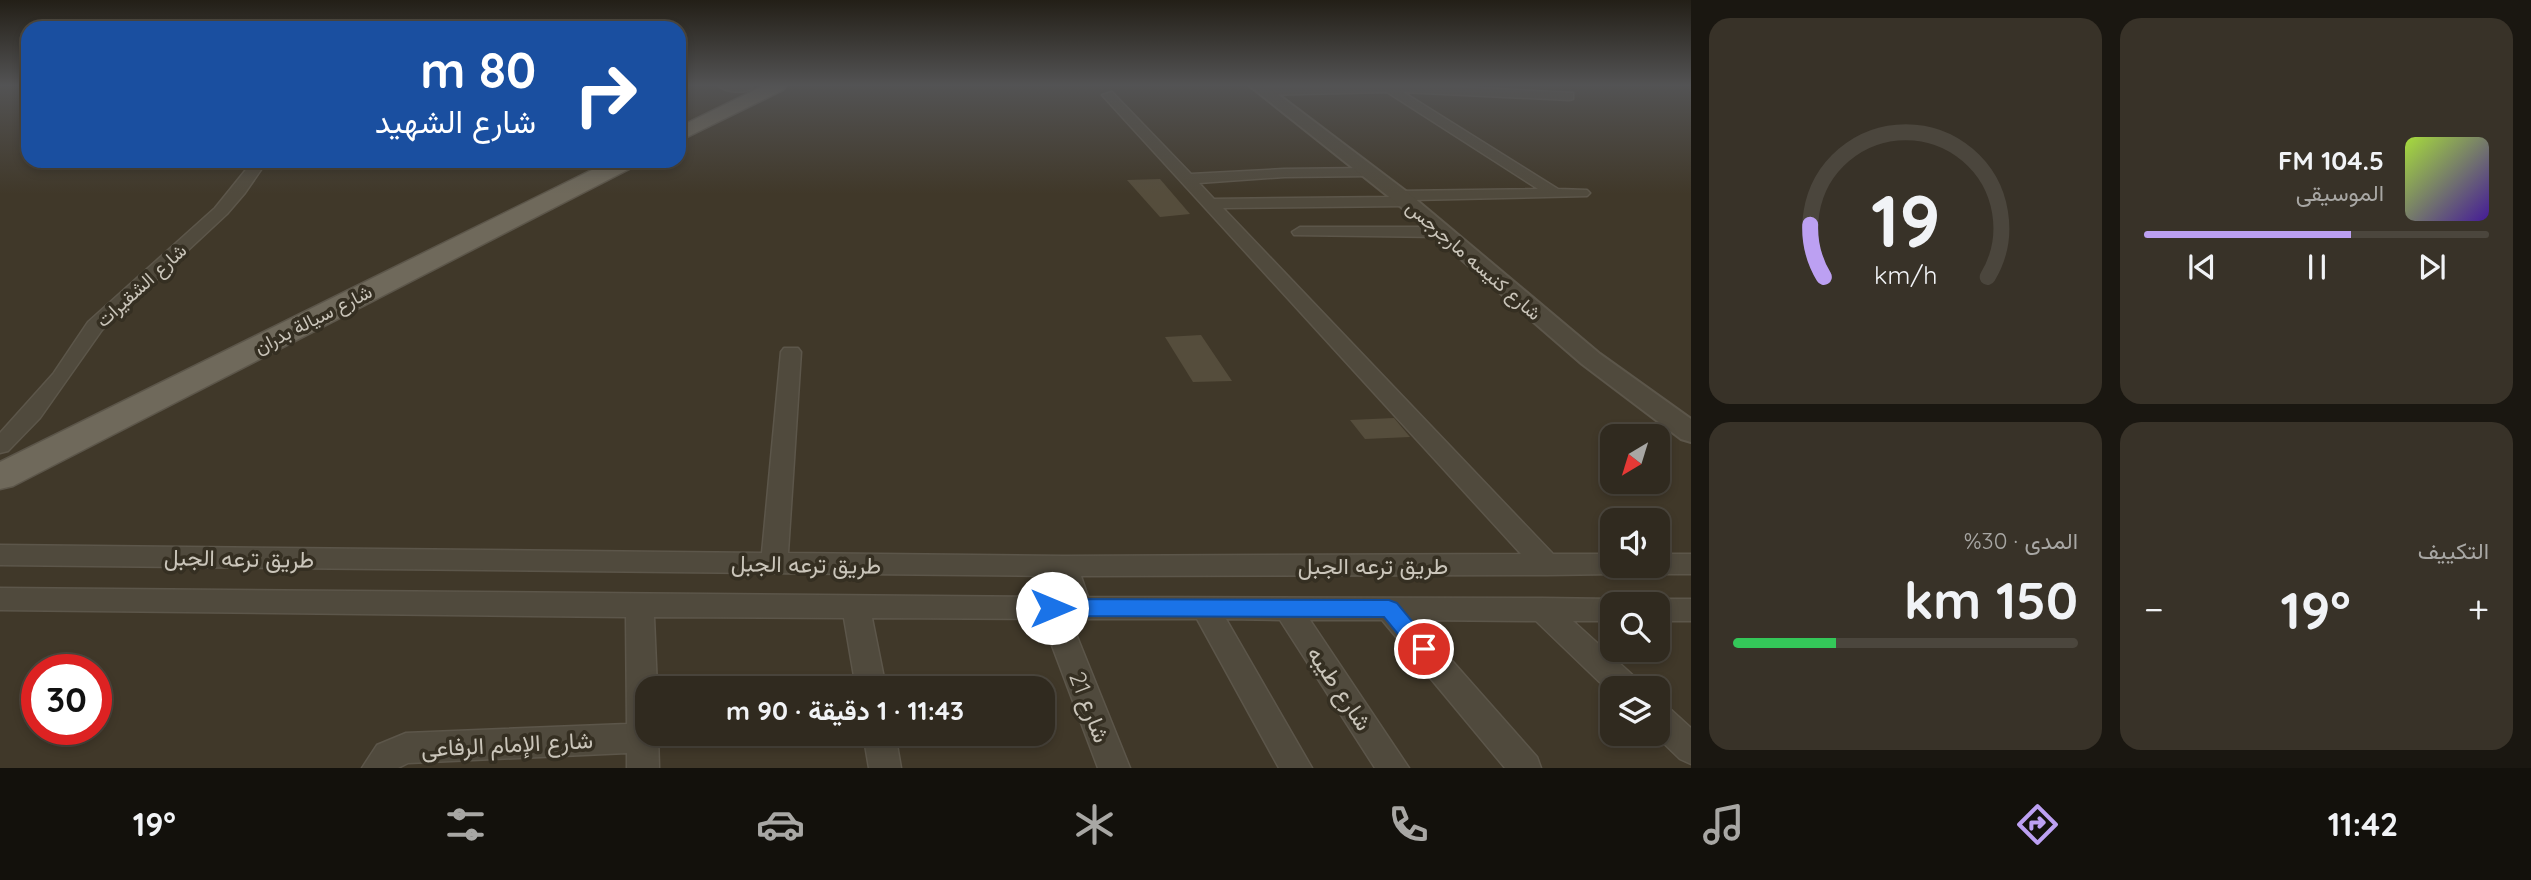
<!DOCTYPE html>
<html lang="ar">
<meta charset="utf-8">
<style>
:root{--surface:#302a1f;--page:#383228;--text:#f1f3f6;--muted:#a8a7a4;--line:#4b463d;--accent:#bca0f2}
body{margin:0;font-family:Quicksand,Vazirmatn,sans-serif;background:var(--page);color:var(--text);direction:rtl;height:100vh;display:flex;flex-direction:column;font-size:26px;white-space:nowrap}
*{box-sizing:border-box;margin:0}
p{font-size:23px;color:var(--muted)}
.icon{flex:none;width:38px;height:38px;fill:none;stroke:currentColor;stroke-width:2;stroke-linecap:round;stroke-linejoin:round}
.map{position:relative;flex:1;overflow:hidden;direction:ltr}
.panel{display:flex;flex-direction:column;gap:18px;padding:18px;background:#1a1711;width:840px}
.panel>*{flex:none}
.banner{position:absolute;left:21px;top:21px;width:665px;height:147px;border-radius:21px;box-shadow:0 4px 10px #0003,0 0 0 2px var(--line);direction:rtl;background:#1a4fa0;color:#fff;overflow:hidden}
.needle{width:46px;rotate:218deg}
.fabs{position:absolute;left:1600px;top:424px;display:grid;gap:14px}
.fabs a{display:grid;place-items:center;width:70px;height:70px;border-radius:14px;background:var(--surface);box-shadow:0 4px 10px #0003,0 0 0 2px var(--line);font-size:35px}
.speed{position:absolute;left:21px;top:654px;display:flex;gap:14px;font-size:35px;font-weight:700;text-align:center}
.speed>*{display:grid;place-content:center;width:91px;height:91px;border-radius:50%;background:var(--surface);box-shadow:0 4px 10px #0003,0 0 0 2px var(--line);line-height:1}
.speed .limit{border:10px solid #d22;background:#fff;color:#111}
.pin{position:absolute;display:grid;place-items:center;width:60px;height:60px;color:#fff;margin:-30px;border:4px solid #fff;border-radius:50%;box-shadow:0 2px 7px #0007}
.me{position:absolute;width:77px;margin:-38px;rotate:90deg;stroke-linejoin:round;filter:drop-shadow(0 0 5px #0008)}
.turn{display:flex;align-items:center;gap:24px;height:147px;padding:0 35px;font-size:32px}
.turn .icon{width:91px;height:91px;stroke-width:2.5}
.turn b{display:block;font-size:49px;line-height:60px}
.big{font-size:52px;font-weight:700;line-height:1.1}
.panel .tile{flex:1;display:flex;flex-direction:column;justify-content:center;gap:10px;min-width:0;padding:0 24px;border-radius:21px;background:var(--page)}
.panel .dial{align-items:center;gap:0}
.dial svg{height:182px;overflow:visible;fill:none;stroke:var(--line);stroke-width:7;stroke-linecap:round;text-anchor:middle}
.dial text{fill:var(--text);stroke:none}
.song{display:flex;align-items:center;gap:21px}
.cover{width:84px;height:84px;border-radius:10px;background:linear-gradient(135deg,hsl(80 70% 55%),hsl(260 70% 35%))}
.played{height:7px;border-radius:4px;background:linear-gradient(90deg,var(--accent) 60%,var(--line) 60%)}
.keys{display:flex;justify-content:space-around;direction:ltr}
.heat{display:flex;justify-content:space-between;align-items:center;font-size:38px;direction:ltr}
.charge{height:10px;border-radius:5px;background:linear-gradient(90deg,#34c759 30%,var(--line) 0)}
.panel .tiles{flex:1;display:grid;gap:18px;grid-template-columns:repeat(2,1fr)}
.trip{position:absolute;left:635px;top:676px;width:420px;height:70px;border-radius:21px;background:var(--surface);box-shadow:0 4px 10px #0003,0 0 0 2px var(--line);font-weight:700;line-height:70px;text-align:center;direction:rtl}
.menu{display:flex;height:112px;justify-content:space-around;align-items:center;background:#13110c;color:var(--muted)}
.menu .icon{width:49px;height:49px}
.menu .current{color:var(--accent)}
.menu b{font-size:32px;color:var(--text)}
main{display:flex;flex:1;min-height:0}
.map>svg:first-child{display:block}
.building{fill:#554d3c}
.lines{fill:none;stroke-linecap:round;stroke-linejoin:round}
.minor-casing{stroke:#5c564a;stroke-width:3}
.tertiary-casing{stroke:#5c564a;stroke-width:4}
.primary-casing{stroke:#5c564a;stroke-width:3}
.minor{fill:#504a3d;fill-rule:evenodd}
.tertiary{fill:#504a3d;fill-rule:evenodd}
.primary{fill:#6f695b;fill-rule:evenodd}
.route{fill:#1a73e8;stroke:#114b97;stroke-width:2}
.labels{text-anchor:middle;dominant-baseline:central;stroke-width:7;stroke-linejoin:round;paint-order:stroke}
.street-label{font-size:19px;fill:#cac5ba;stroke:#352f22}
.near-street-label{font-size:23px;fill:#cac5ba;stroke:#352f22}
</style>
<main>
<section class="panel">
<div class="tiles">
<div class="tile">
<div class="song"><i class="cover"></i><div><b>104.5 FM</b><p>الموسيقى</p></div></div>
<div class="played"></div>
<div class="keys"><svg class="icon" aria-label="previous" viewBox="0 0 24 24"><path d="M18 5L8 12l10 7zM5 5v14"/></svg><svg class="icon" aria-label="pause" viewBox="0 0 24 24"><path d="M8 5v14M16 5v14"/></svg><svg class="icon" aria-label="next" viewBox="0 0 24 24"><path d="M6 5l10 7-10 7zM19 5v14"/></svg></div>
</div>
<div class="tile dial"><svg viewBox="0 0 100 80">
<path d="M14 69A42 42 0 1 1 86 69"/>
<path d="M14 69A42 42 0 0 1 8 46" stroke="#bca0f2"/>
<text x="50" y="56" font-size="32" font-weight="700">19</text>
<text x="50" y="72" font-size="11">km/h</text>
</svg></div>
<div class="tile"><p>التكييف</p>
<div class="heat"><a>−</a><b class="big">19°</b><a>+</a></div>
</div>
<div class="tile"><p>المدى · 30%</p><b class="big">150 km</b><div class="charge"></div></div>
</div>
</section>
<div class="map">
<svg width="1691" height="768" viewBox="0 0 1691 768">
<rect width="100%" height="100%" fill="#403829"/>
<!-- building -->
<g class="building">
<path d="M1160,179L1190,214L1160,217L1127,180Z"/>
<path d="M1201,335L1232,381L1193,382L1165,337Z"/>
<path d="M1394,418L1410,437L1365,439L1350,420Z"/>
</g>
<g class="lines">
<!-- minor casing -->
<g class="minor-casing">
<g id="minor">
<path d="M719,86H751L752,88C745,94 726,92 719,86Z"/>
<path d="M1437,86L1573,93V99L1569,100L1403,92L1558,189L1587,190L1590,193L1587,196L1412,200L1405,206L1223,208L1553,554H1612V565H1625L1621,571L1612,574L1547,575L1081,576L1088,597L1542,598L1612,599L1622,602L1612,604V621H1573L1637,679L1641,688H1612V694L1536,621L1416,620L1537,757L1541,768H1505L1382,620H1310L1409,768H1375L1280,620L1226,619L1312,768H1279L1197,619H1070L1130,768H1098L1042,619L872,618L886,688H856L844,618L654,617L657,688H648V733H658L659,768H627V753L408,763L398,768H362L377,745L406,733L627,724L626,617L0,610V588L1061,597L1054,576L0,565V545L762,553L781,352L784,348H798L801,352L788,553L1064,556L1521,554L1102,95L1112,92L1191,174L1284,169L1369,168L1376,172L1369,176L1284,177L1199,183L1214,199L1393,197L1400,191L1538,189L1387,92L1263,95L1257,91L1263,87Z"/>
<path d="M253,161H267L245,193L227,214L102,330L40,418L8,451L0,453V433L53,374L88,322L215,208Z"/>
<path d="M1300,227H1442L1450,232L1442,237L1294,235L1292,232Z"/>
<path d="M1657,554H1691V574H1657L1648,571L1644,565H1657Z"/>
<path d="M1657,599H1691V621H1657V604H1646Z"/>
<path d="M1657,703L1668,707L1691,728V764L1680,759L1653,733H1657Z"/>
<path d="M863,733H895L901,768H869Z"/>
</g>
</g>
<!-- tertiary casing -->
<g class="tertiary-casing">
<path id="tertiary" d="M1250,86H1267L1407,192L1600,354L1691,419V442L1681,439L1582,364L1393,200Z"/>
</g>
<!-- primary casing -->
<g class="primary-casing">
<g id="primary">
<path d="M763,86H786L783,90L679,141V127Z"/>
<path d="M610,161H638L635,166L13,486L0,489V462Z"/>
</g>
</g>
<!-- minor -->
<use href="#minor" class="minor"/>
<!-- tertiary -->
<use href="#tertiary" class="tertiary"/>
<!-- primary -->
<use href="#primary" class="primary"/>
</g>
<!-- sky -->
<linearGradient id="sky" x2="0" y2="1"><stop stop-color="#231f17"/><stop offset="0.44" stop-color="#535354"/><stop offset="1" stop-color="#535354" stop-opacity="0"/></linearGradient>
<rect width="1691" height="194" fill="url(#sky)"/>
<!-- route -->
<path class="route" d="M1052,599L1389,600L1397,603L1435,649L1432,656L1424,658L1416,656L1384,617L1052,616L1044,614L1041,608L1044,602Z"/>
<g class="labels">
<!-- street labels -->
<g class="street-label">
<text transform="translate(1474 260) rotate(41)">شارع كنيسه مارجرجس</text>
<text transform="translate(141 285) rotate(-42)">شارع الشقيرات</text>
<text transform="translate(313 319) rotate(-27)">شارع سيالة بدران</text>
</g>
<!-- near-street labels -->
<g class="near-street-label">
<text transform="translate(239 558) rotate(1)">طريق ترعه الجبل</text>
<text transform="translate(806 564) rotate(1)">طريق ترعه الجبل</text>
<text x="1373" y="565">طريق ترعه الجبل</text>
<text transform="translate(1340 688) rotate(56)">شارع طيبه</text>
<text transform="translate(1090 707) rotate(69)">شارع 21</text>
<text transform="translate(507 744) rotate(-3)">شارع الإمام الرفاعى</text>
</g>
</g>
</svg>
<div class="fabs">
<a><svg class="needle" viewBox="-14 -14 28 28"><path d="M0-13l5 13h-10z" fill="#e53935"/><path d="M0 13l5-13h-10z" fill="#a8a7a4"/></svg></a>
<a><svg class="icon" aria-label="sound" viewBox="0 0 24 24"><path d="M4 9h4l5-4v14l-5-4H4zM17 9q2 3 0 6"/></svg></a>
<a><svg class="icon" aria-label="search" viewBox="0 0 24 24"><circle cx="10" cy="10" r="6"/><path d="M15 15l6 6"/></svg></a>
<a><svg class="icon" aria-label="layers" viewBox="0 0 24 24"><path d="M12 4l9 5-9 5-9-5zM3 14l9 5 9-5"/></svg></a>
</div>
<div class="speed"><div class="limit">30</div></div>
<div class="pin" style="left:1424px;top:649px;background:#d93025"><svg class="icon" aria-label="arrive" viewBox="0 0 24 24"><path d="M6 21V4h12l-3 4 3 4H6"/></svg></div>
<svg class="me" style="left:1052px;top:608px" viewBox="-20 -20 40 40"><circle r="19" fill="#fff"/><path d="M0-13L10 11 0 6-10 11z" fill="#1a73e8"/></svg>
<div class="trip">11:43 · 1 دقيقة · 90 m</div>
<div class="banner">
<div class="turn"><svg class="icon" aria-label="right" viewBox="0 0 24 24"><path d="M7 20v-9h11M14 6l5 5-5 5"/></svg><div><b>80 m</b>شارع الشهيد</div></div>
</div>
</div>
</main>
<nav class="menu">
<b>11:42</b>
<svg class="icon current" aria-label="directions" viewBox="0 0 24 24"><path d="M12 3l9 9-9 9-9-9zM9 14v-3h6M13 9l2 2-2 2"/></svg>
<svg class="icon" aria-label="music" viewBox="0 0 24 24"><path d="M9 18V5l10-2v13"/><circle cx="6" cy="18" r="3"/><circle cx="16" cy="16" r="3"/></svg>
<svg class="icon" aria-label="phone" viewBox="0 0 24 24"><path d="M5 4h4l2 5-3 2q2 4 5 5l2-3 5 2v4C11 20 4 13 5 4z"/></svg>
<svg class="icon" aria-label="climate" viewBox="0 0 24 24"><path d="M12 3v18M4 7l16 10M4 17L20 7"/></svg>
<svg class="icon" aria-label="car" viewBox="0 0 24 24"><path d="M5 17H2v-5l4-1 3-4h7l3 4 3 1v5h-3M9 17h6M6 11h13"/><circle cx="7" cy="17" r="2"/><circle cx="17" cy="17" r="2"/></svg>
<svg class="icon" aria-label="filters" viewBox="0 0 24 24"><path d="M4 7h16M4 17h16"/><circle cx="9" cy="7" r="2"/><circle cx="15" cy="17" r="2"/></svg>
<b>19°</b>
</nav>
